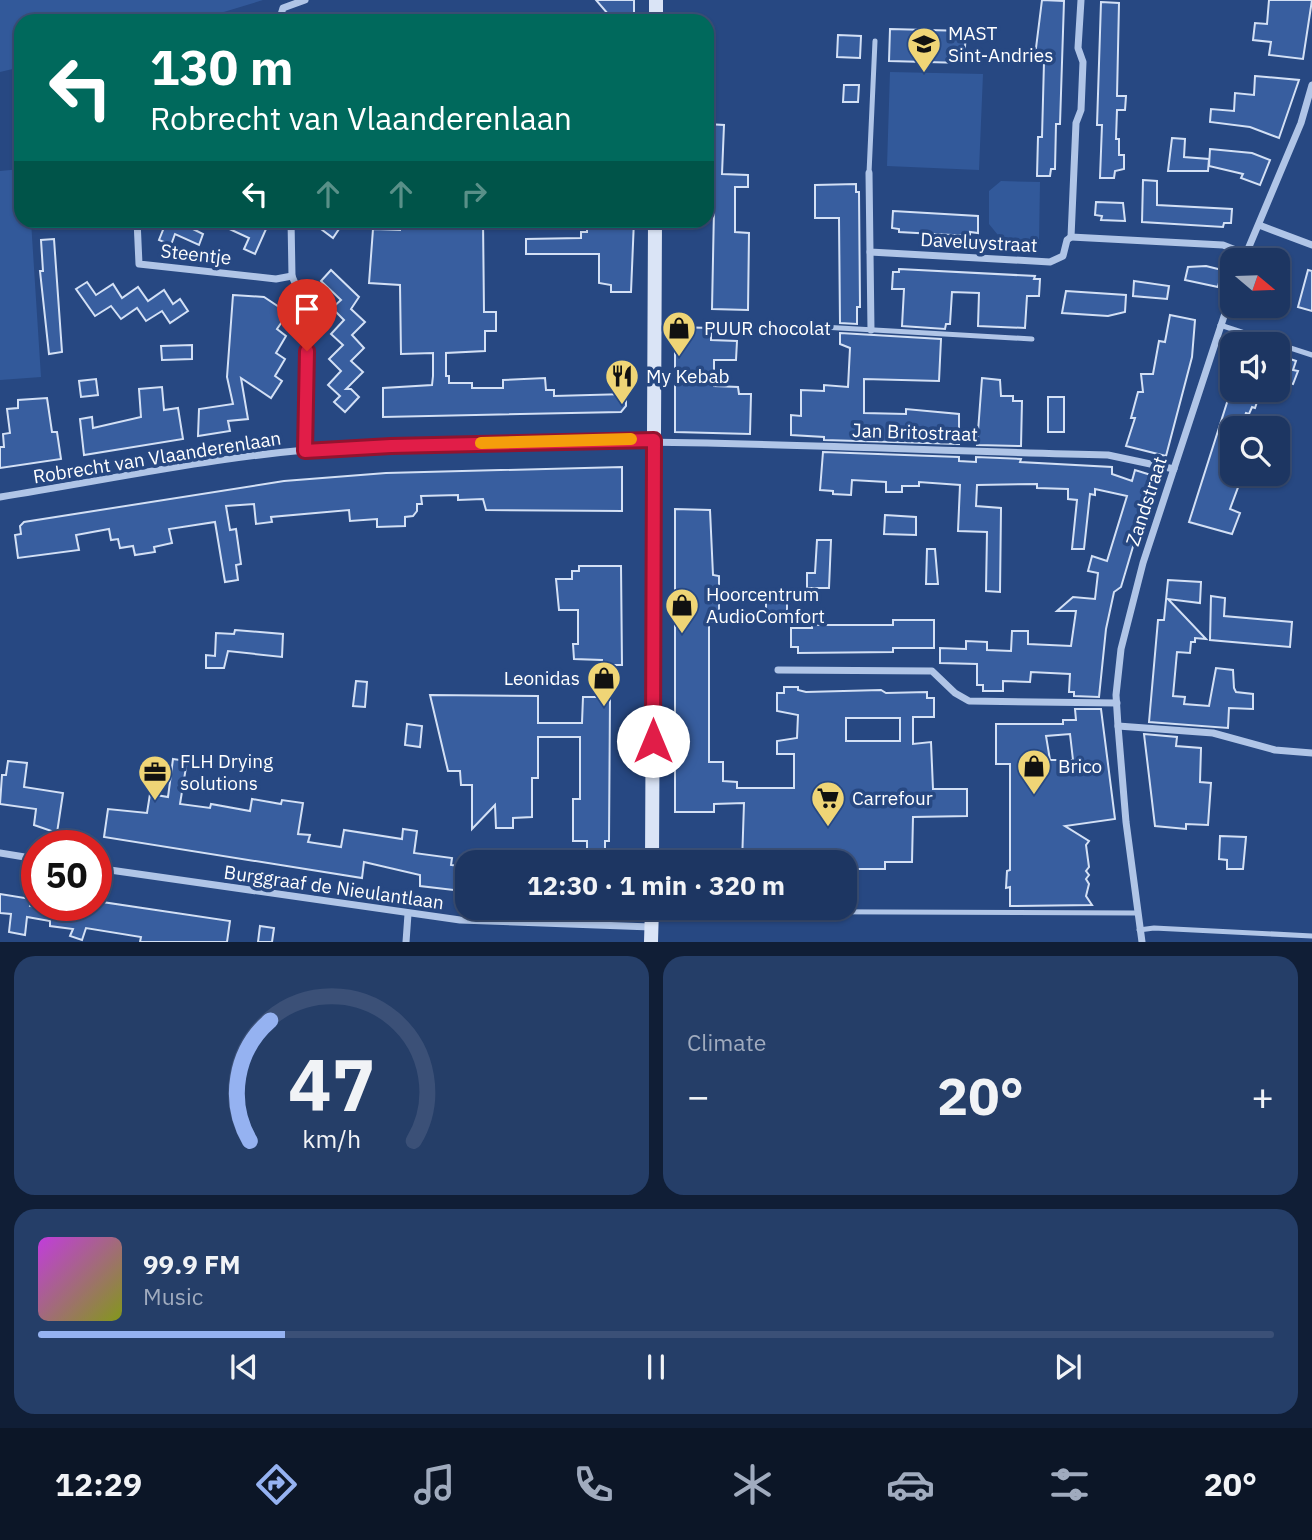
<!DOCTYPE html>
<meta charset="utf-8">
<style>
:root{--surface:#1d3662;--page:#253e68;--text:#f1f3f6;--muted:#a0abbe;--line:#3b5077;--accent:#95b2f1}
body{margin:0;font-family:"IBM Plex Sans",sans-serif;background:var(--page);color:var(--text);height:100vh;display:flex;flex-direction:column;font-size:26px;white-space:nowrap}
*{box-sizing:border-box;margin:0}
p{font-size:23px;color:var(--muted)}
.icon{flex:none;width:38px;height:38px;fill:none;stroke:currentColor;stroke-width:2;stroke-linecap:round;stroke-linejoin:round}
.map{position:relative;height:942px;overflow:hidden}
.side{display:flex;flex-direction:column;gap:14px;padding:14px;background:#101e36;flex:1}
.side>*{flex:none}
.top-card{position:absolute;left:14px;top:14px;width:700px;height:214px;border-radius:21px;box-shadow:0 2px 5px #0004,0 0 0 2px var(--line);background:#00695c;color:#fff;overflow:hidden}
.needle{width:46px;rotate:109deg}
.buttons{position:absolute;left:1220px;top:248px;display:grid;gap:14px}
.buttons a{display:grid;place-items:center;width:70px;height:70px;border-radius:14px;background:var(--surface);box-shadow:0 2px 5px #0004,0 0 0 2px var(--line);font-size:35px}
.speed{position:absolute;left:21px;top:830px;display:flex;gap:14px;font-size:35px;font-weight:700;text-align:center}
.speed>*{display:grid;place-content:center;width:91px;height:91px;border-radius:50%;background:var(--surface);box-shadow:0 2px 5px #0004,0 0 0 2px var(--line);line-height:1}
.speed .limit{border:10px solid #d22;background:#fff;color:#111}
.pin{position:absolute;display:grid;place-items:center;width:60px;height:60px;color:#fff;margin:-72px -30px;border-radius:50% 50% 50% 0;rotate:-45deg;box-shadow:0 0 7px #0007}
.pin .icon{rotate:45deg}
.me{position:absolute;width:77px;margin:-38px;rotate:0deg;stroke-linejoin:round;filter:drop-shadow(0 0 5px #0008)}
.turn{display:flex;align-items:center;gap:24px;height:147px;padding:0 21px;font-size:32px}
.turn .icon{width:91px;height:91px;stroke-width:2.5}
.turn b{display:block;font-size:49px;line-height:60px}
.lanes{display:flex;align-items:center;height:66px;padding:0 21px;background:#0003;justify-content:center;gap:35px;direction:ltr}
.lanes .off{opacity:.35}
.big{font-size:52px;font-weight:800;line-height:1.1}
.side .widget{flex:1;display:flex;flex-direction:column;justify-content:center;gap:10px;min-width:0;padding:0 24px;border-radius:21px;background:var(--page)}
.side .dial{align-items:center;gap:0}
.dial svg{height:182px;overflow:visible;fill:none;stroke:var(--line);stroke-width:7;stroke-linecap:round;text-anchor:middle}
.dial text{fill:var(--text);stroke:none}
.song{display:flex;align-items:center;gap:21px}
.cover{width:84px;height:84px;border-radius:10px;background:linear-gradient(135deg,hsl(290 70% 55%),hsl(70 70% 35%))}
.played{height:7px;border-radius:4px;background:linear-gradient(90deg,var(--accent) 20%,var(--line) 20%)}
.keys{display:flex;justify-content:space-around;direction:ltr}
.heat{display:flex;justify-content:space-between;align-items:center;font-size:38px;direction:ltr}
.side .tiles{flex:1;display:grid;gap:14px;grid-template-columns:1fr 1fr}
.widget:last-child{grid-column:span 2}
.trip{position:absolute;left:455px;top:850px;width:402px;height:70px;border-radius:21px;background:var(--surface);box-shadow:0 2px 5px #0004,0 0 0 2px var(--line);font-weight:800;line-height:70px;text-align:center}
.menu{display:flex;height:112px;justify-content:space-around;align-items:center;background:#0c1627;color:var(--muted)}
.menu .icon{width:49px;height:49px}
.menu .on{color:var(--accent)}
.menu b{font-size:32px;color:var(--text)}
.map>svg:first-child{display:block}
.green{fill:#32599a}
.building{fill:#385e9f;stroke:#d3e0f5;stroke-width:2;fill-rule:evenodd}
.lines{fill:none;stroke-linecap:round;stroke-linejoin:round}
.service{stroke:#b0c5e7;stroke-width:5}
.minor{stroke:#b0c5e7;stroke-width:7}
.secondary{stroke:#dae4f6;stroke-width:14}
.route-casing{stroke:#92132f;stroke-width:18}
.route{stroke:#e11d48;stroke-width:12}
.slow{stroke:#f59e0b;stroke-width:12}
.labels{text-anchor:middle;dominant-baseline:central;stroke-width:7;stroke-linejoin:round;paint-order:stroke}
.poi-label{font-size:19px;fill:#fff;stroke:#274882;text-anchor:start}
.street-label{font-size:19px;fill:#fff;stroke:#274882}
</style>
<div class="map">
<svg width="1312" height="942" viewBox="0 0 1312 942">
<rect width="100%" height="100%" fill="#274882"/>
<!-- green -->
<g class="green">
<path d="M0,0H263L194,21H21V67L0,72Z"/>
<path d="M890,72L983,74L979,170L887,166Z"/>
<path d="M21,169V220L31,221L41,377L0,380V171Z"/>
<path d="M1001,181L1040,182L1039,241L1002,240L989,224V191Z"/>
</g>
<!-- building -->
<g class="building">
<path d="M596,0H634V21H614Z"/>
<path d="M1042,0L1064,1L1060,124H1056L1055,169H1051L1050,176H1037L1038,137H1042L1044,62H1035L1036,48Z"/>
<path d="M1269,0H1312L1303,59L1269,55L1271,42L1253,40L1255,23L1267,24Z"/>
<path d="M1101,2L1119,3L1117,96H1126L1125,110H1117L1116,139H1119V155H1124V169L1115,171L1114,178H1100L1102,125H1097Z"/>
<path d="M890,29L966,31L964,63L889,61Z"/>
<path d="M838,35L861,36L860,58L837,57Z"/>
<path d="M1255,76L1299,80L1279,138L1250,127L1210,122L1211,109L1234,111L1235,93L1254,95Z"/>
<path d="M844,85H859L858,102H843Z"/>
<path d="M707,124L724,125L722,174L748,175V187H735V232L749,233L748,310L712,309L714,209L707,208Z"/>
<path d="M1172,138L1185,139L1184,157L1209,159L1208,171H1168Z"/>
<path d="M1210,149L1252,153L1270,160L1260,185L1241,178L1243,174L1209,166Z"/>
<path d="M1143,180L1157,181V205L1232,209L1231,223H1224L1223,227L1142,222Z"/>
<path d="M856,184V192H859L860,307H857V324L840,323L839,218H815V185Z"/>
<path d="M1096,202L1123,203L1125,221L1101,220L1102,216L1095,215Z"/>
<path d="M893,211L978,216V233L970,232V236L899,232V229L892,228Z"/>
<path d="M167,220H175L203,234L199,245L175,234L171,245L159,240Z"/>
<path d="M210,220H270L255,254L244,249L249,238Z"/>
<path d="M327,220H345L333,238L321,229Z"/>
<path d="M400,220H483L484,312H496V331H485V351L446,353V376H449V383H472V388H503V380L545,378L546,390H554V396L626,394V406L621,412L383,417V388L432,385L433,376V353L401,354L400,285L369,283L373,229L400,230Z"/>
<path d="M587,220H634L631,292H611V285L599,283V254H526V239L581,238V232H587Z"/>
<path d="M54,239L62,352L49,354L40,271H43L41,240Z"/>
<path d="M1206,266L1222,270L1218,287L1185,280L1188,267Z"/>
<path d="M899,269L1035,276L1034,279H1040L1039,296H1027L1025,328L978,326L979,293L952,292L950,324H946L945,329L902,326L904,289H892L893,272H899Z"/>
<path d="M331,270L359,297L351,309L365,322L352,335L364,348L351,361L363,372L346,389H351L359,397L345,412L334,402L340,396L328,385L341,371L329,359L343,345L331,334L344,320L332,308L341,300L321,281Z"/>
<path d="M1308,270L1312,271V311L1298,307Z"/>
<path d="M1134,281L1169,286L1167,299L1133,296Z"/>
<path d="M87,282L96,295L113,284L122,298L138,287L148,301L164,290L173,304L180,299L188,311L170,323L162,311L146,321L137,308L121,319L111,306L95,316L76,289Z"/>
<path d="M1066,291L1126,295L1125,312L1108,316L1062,313Z"/>
<path d="M233,295L264,297L288,313L277,329L286,336L276,353L285,359L275,376L282,381L271,398L241,378L248,419L228,421L230,431L198,436L199,409L233,404L227,377Z"/>
<path d="M1170,315L1195,320L1192,357L1166,456L1126,446L1135,418H1131L1138,392H1143L1141,374H1153L1159,341L1165,342Z"/>
<path d="M675,327L711,328V340L737,341L736,360H714V386L738,387L739,394H751L750,434L675,432Z"/>
<path d="M840,333L941,339L939,381L864,379V413L906,414V409L959,414V444L824,440V437L791,435V415L801,416V390L824,391V385L848,387L850,348L840,344Z"/>
<path d="M192,345V359L162,360L161,346Z"/>
<path d="M1278,355L1296,361L1293,370L1298,371L1293,384L1278,379Z"/>
<path d="M982,378L1000,380L1001,396H1013V401H1022L1021,446L977,445Z"/>
<path d="M96,379L98,395L81,397L79,381Z"/>
<path d="M162,387L164,410L178,408L183,439L84,455L80,419L92,417L93,428L141,417L139,389Z"/>
<path d="M1231,390H1252L1251,394L1259,396L1255,408L1252,407L1249,414L1246,413L1243,421L1232,418V479L1240,482L1230,509L1240,513L1232,534L1189,522Z"/>
<rect x="1048" y="397" width="16" height="35"/>
<path d="M47,398L52,432H57L61,459L0,468V447H4L3,434L10,433L7,409L18,408V400Z"/>
<path d="M823,452L959,457V461L976,462V457L1021,459L1020,462L1112,467V474L1132,481L1135,470L1154,476L1121,587L1114,592L1106,629L1099,697L1074,696V692H1069L1070,674L1031,672L1030,682L1003,681V691H983V685H977V664L940,663V648L966,649V641L987,642V650L1011,651L1012,631H1028V644L1071,646L1076,611H1057L1073,597L1095,599L1098,573L1088,571L1092,556L1107,561L1127,496L1095,489V495L1090,494L1084,549H1072L1077,500L1068,499V489L1037,488V484L977,485L976,506L1001,508L1000,592L986,591L987,532L958,531L960,485L919,482V486H902V492H886V482L852,480L851,495L833,494V491L820,490Z"/>
<path d="M622,467V511L486,510L483,499L458,500V495L421,496L422,504H417V511L413,516L405,517V526L377,527V519L350,521L349,510L271,517L272,522L256,524L254,504L226,506L230,530L236,529L241,564L236,565L238,580L225,582L215,522L169,529L172,543L154,547L155,552L135,555L133,546L120,548L118,539L111,540L109,529L76,535L79,550L18,558L15,535L21,534L20,526L24,522L284,481L386,473Z"/>
<path d="M675,509L710,510L713,575L719,576V622H709V762H723V781L737,782V788H794V754H777V741L797,738L798,715L777,711V693H784V687H798V690L806,692L881,690L886,693L927,692V698H934V717H913V744L931,742L933,789H967V816L913,817L912,862H885V869H845V863H742L744,803L714,804V812H675ZM846,718H900V741H846Z"/>
<path d="M885,515L916,517V535L884,534Z"/>
<path d="M817,540H831L829,588H807V573H815Z"/>
<path d="M927,549H935L938,584H926Z"/>
<path d="M579,566H621L622,665H602V660L574,659L573,644H578V610H559L556,579H572V571H579Z"/>
<path d="M1168,580L1201,582L1200,603L1168,599L1206,639L1195,638V642H1191L1190,653L1177,652L1173,696L1185,697L1184,704L1209,706L1216,668L1233,670L1234,688L1236,692L1253,694V709L1229,708L1228,728L1149,722L1158,620H1164Z"/>
<path d="M1211,596L1225,598L1224,616L1292,622L1290,647L1210,640Z"/>
<path d="M766,598L787,602V613H766Z"/>
<path d="M893,620H934V648H893V652L798,653V647H791V628H812V625H893Z"/>
<path d="M235,630L283,634L282,657L228,651L224,668H206V655L215,656L216,633L234,634Z"/>
<path d="M356,681L367,682L365,707L353,706Z"/>
<path d="M430,695L538,696V723H582L583,697H610L609,841H605V863H587V841H573V799H580V737H538V778H532V817L513,818V828H496L495,805L472,829V785H461L460,771H448Z"/>
<path d="M1075,709H1101L1115,819L1065,826L1089,841L1086,845L1089,867L1086,871L1089,875L1086,879L1089,884L1086,896L1092,905L1010,906V887L1006,888L1007,871L1010,870V764H996V724H1063V720H1076ZM1070,734L1073,760H1050L1046,736Z"/>
<path d="M407,724L422,726L420,747L405,745Z"/>
<path d="M1144,734L1177,737L1176,746L1201,748L1200,782L1211,783L1208,825L1186,824V829L1155,826Z"/>
<path d="M173,759L187,761L180,804L210,808L211,804L250,811L252,799L281,804L282,800L303,803L298,834L310,835L308,842L341,847L344,830L402,839L403,829L417,831L414,853L452,858L451,865L465,867L462,891L420,886V875L364,862L362,878L104,837L108,809L147,813L150,794L168,797Z"/>
<path d="M8,761L27,763L24,787L63,793L57,833L34,825L36,809L0,804L2,775H6Z"/>
<path d="M1220,836L1246,837L1243,869H1227V860L1219,859Z"/>
<path d="M0,894L31,899L30,906L61,911L62,905H102V902L230,921L227,942H140L141,937L86,928L82,940L70,936L73,929L50,926V921L27,917L25,935L9,932L11,914L0,913Z"/>
<path d="M260,926L274,928L272,942H258Z"/>
</g>
<g class="lines">
<!-- service -->
<g class="service">
<path d="M869,173L875,41"/>
<path d="M1220,325L1312,355"/>
<path d="M805,326L1032,339"/>
<path d="M653,911L1136,913"/>
<path d="M1139,930L1154,928L1312,936"/>
</g>
<!-- minor -->
<g class="minor">
<path d="M1081,0L1078,48L1083,62L1081,110L1076,123L1071,237L1223,245L1246,254"/>
<path d="M279,21L283,8L305,0"/>
<path d="M869,173L870,252L1050,262L1063,256L1067,240L1071,237"/>
<path d="M137,220L139,264L276,279L292,276"/>
<path d="M291,220L292,276L306,309L309,327L303,422L305,451"/>
<path d="M1259,225L1312,245"/>
<path d="M870,252L871,330"/>
<path d="M1243,261L1301,123L1312,85"/>
<path d="M0,497C113,479 228,454 343,447C599,433 853,449 1108,455L1174,469"/>
<path d="M778,670L932,671L955,693L969,701L1117,703"/>
<path d="M1118,726L1213,733L1275,750L1312,753"/>
<path d="M0,853L37,859"/>
<path d="M96,868L460,920L651,927"/>
<path d="M406,942L408,914"/>
<path d="M1142,942L1126,822L1118,726L1116,695L1121,649L1143,563L1232,292"/>
</g>
<!-- secondary -->
<g class="secondary">
<path d="M656,21V0"/>
<path d="M652,863L655,220"/>
<path d="M651,942L652,908"/>
</g>
</g>
<g class="lines">
<!-- route casing -->
<g class="route-casing">
<path id="route" d="M307,351L305,451L391,446L654,440L653,741"/>
</g>
<!-- route -->
<use href="#route" class="route"/>
<!-- slow -->
<path class="slow" d="M481,443L631,439"/>
</g>
<!-- icons -->
<defs>
<g id="school-pin" transform="scale(1.75)"><path d="M0 17L-7.5 6A9.5 9.5 0 1 1 7.5 6Z" fill="#efd576" stroke="#274882"/><path d="M0-5L7-2L0 1L-7-2ZM-4 1L0 2.5L4 1V4Q0 6-4 4Z" fill="#111"/></g>
<g id="shop-pin" transform="scale(1.75)"><path d="M0 17L-7.5 6A9.5 9.5 0 1 1 7.5 6Z" fill="#efd576" stroke="#274882"/><path d="M-5-2.5h2.3a2.7 3.5 0 0 1 5.4 0H5L5.5 6h-11ZM-1.5-2.5h3a1.5 2.3 0 0 0-3 0Z" fill="#111"/></g>
<g id="restaurant-pin" transform="scale(1.75)"><path d="M0 17L-7.5 6A9.5 9.5 0 1 1 7.5 6Z" fill="#efd576" stroke="#274882"/><path d="M-5-6h1v4h1v-4h1v4h1v-4h1v5L-1.5 .5V6h-2V.5L-5-1ZM5-6V6H3V1.5H1.5Q1.5-4 5-6Z" fill="#111"/></g>
<g id="office-pin" transform="scale(1.75)"><path d="M0 17L-7.5 6A9.5 9.5 0 1 1 7.5 6Z" fill="#efd576" stroke="#274882"/><path d="M-6-3h4V-5.5h4V-3h4V5H-6ZM-1-4.5V-3h2v-1.5ZM-6 0V1H6V0Z" fill="#111"/></g>
<g id="supermarket-pin" transform="scale(1.75)"><path d="M0 17L-7.5 6A9.5 9.5 0 1 1 7.5 6Z" fill="#efd576" stroke="#274882"/><path d="M-6-5.5h2.5l.6 2H6L4.5 2H-2.5L-4.4-4H-6ZM-1.5 3.2a1.3 1.3 0 1 0 .1 0ZM3 3.2a1.3 1.3 0 1 0 .1 0Z" fill="#111"/></g>
</defs>
<g fill-rule="evenodd">
<use href="#school-pin" x="924" y="44"/>
<use href="#shop-pin" x="679" y="328"/>
<use href="#restaurant-pin" x="622" y="376"/>
<use href="#shop-pin" x="682" y="605"/>
<use href="#shop-pin" x="604" y="678"/>
<use href="#shop-pin" x="1034" y="766"/>
<use href="#office-pin" x="155" y="772"/>
<use href="#supermarket-pin" x="828" y="798"/>
</g>
<g class="labels">
<!-- poi labels -->
<g class="poi-label">
<text x="948" y="33">MAST<tspan x="948" dy="22">Sint-Andries</tspan></text>
<text x="704" y="328">PUUR chocolat</text>
<text x="646" y="376">My Kebab</text>
<text x="706" y="594">Hoorcentrum<tspan x="706" dy="22">AudioComfort</tspan></text>
<text x="580" y="678" text-anchor="end">Leonidas</text>
<text x="180" y="761">FLH Drying<tspan x="180" dy="22">solutions</tspan></text>
<text x="1058" y="766">Brico</text>
<text x="852" y="798">Carrefour</text>
</g>
<!-- street labels -->
<g class="street-label">
<text transform="translate(979 242) rotate(3)">Daveluystraat</text>
<text transform="translate(196 254) rotate(6)">Steentje</text>
<text transform="translate(915 432) rotate(2)">Jan Britostraat</text>
<text transform="translate(157 457) rotate(-9)">Robrecht van Vlaanderenlaan</text>
<text transform="translate(1146 501) rotate(-72)">Zandstraat</text>
<text transform="translate(334 887) rotate(8)">Burggraaf de Nieulantlaan</text>
</g>
</g>
</svg>
<div class="buttons">
<a><svg class="needle" viewBox="-14 -14 28 28"><path d="M0-13l5 13h-10z" fill="#e53935"/><path d="M0 13l5-13h-10z" fill="#a0abbe"/></svg></a>
<a><svg class="icon" aria-label="sound" viewBox="0 0 24 24"><path d="M4 9h4l5-4v14l-5-4H4zM17 9q2 3 0 6"/></svg></a>
<a><svg class="icon" aria-label="search" viewBox="0 0 24 24"><circle cx="10" cy="10" r="6"/><path d="M15 15l6 6"/></svg></a>
</div>
<div class="speed"><div class="limit">50</div></div>
<div class="pin" style="left:307px;top:351px;background:#d93025"><svg class="icon" aria-label="arrive" viewBox="0 0 24 24"><path d="M6 21V4h12l-3 4 3 4H6"/></svg></div>
<svg class="me" style="left:653px;top:741px" viewBox="-20 -20 40 40"><circle r="19" fill="#fff"/><path d="M0-13L10 11 0 6-10 11z" fill="#e11d48"/></svg>
<div class="trip">12:30 · 1 min · 320 m</div>
<div class="top-card">
<div class="turn"><svg class="icon" aria-label="left" viewBox="0 0 24 24"><path d="M17 20v-9H6M10 6l-5 5 5 5"/></svg><div><b>130 m</b>Robrecht van Vlaanderenlaan</div></div>
<div class="lanes"><svg class="icon" aria-label="left" viewBox="0 0 24 24"><path d="M17 20v-9H6M10 6l-5 5 5 5"/></svg><svg class="icon off" aria-label="ahead" viewBox="0 0 24 24"><path d="M12 20V5M6 11l6-6 6 6"/></svg><svg class="icon off" aria-label="ahead" viewBox="0 0 24 24"><path d="M12 20V5M6 11l6-6 6 6"/></svg><svg class="icon off" aria-label="right" viewBox="0 0 24 24"><path d="M7 20v-9h11M14 6l5 5-5 5"/></svg></div>
</div>
</div>
<section class="side">
<div class="tiles">
<div class="widget dial"><svg viewBox="0 0 100 80">
<path d="M14 69A42 42 0 1 1 86 69"/>
<path d="M14 69A42 42 0 0 1 23 16" stroke="#95b2f1"/>
<text x="50" y="56" font-size="32" font-weight="700">47</text>
<text x="50" y="72" font-size="11">km/h</text>
</svg></div>
<div class="widget"><p>Climate</p>
<div class="heat"><a>−</a><b class="big">20°</b><a>+</a></div>
</div>
<div class="widget">
<div class="song"><i class="cover"></i><div><b>99.9 FM</b><p>Music</p></div></div>
<div class="played"></div>
<div class="keys"><svg class="icon" aria-label="previous" viewBox="0 0 24 24"><path d="M18 5L8 12l10 7zM5 5v14"/></svg><svg class="icon" aria-label="pause" viewBox="0 0 24 24"><path d="M8 5v14M16 5v14"/></svg><svg class="icon" aria-label="next" viewBox="0 0 24 24"><path d="M6 5l10 7-10 7zM19 5v14"/></svg></div>
</div>
</div>
</section>
<nav class="menu">
<b>12:29</b>
<svg class="icon on" aria-label="directions" viewBox="0 0 24 24"><path d="M12 3l9 9-9 9-9-9zM9 14v-3h6M13 9l2 2-2 2"/></svg>
<svg class="icon" aria-label="music" viewBox="0 0 24 24"><path d="M9 18V5l10-2v13"/><circle cx="6" cy="18" r="3"/><circle cx="16" cy="16" r="3"/></svg>
<svg class="icon" aria-label="phone" viewBox="0 0 24 24"><path d="M5 4h4l2 5-3 2q2 4 5 5l2-3 5 2v4C11 20 4 13 5 4z"/></svg>
<svg class="icon" aria-label="climate" viewBox="0 0 24 24"><path d="M12 3v18M4 7l16 10M4 17L20 7"/></svg>
<svg class="icon" aria-label="car" viewBox="0 0 24 24"><path d="M5 17H2v-5l4-1 3-4h7l3 4 3 1v5h-3M9 17h6M6 11h13"/><circle cx="7" cy="17" r="2"/><circle cx="17" cy="17" r="2"/></svg>
<svg class="icon" aria-label="filters" viewBox="0 0 24 24"><path d="M4 7h16M4 17h16"/><circle cx="9" cy="7" r="2"/><circle cx="15" cy="17" r="2"/></svg>
<b>20°</b>
</nav>
